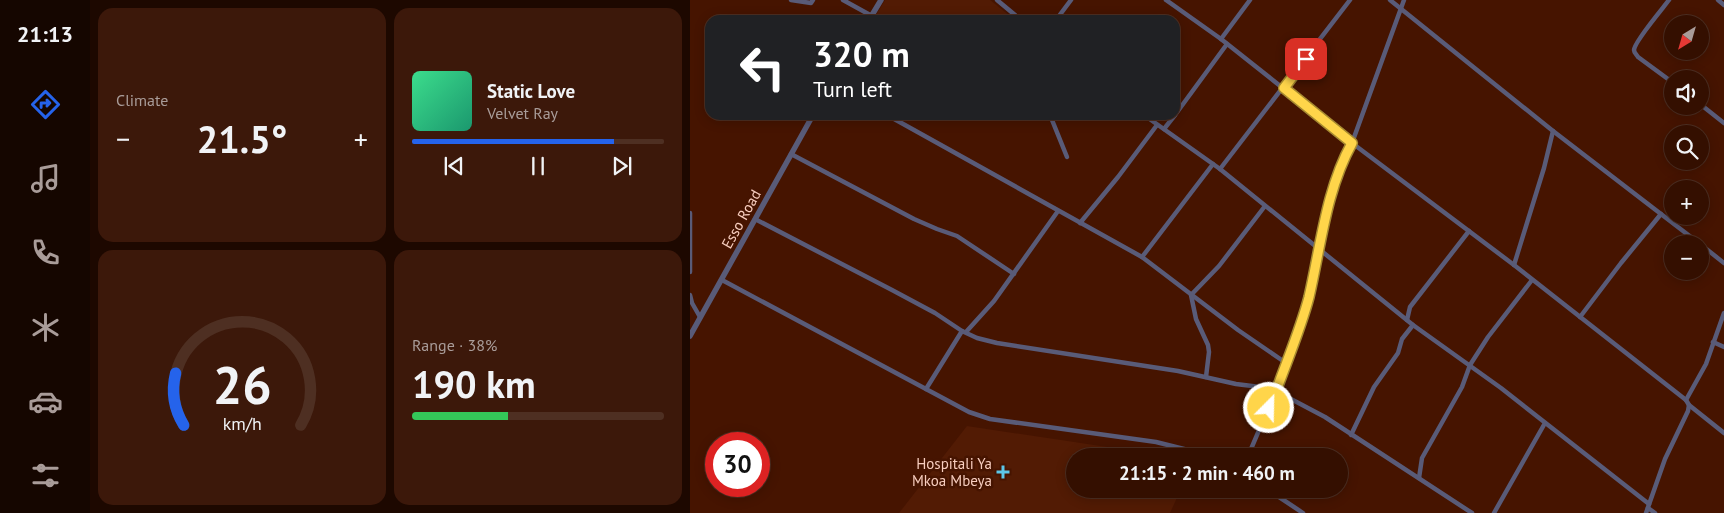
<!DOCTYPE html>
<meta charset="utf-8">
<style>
:root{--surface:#340f00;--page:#3c180a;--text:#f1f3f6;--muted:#a99c99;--line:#4e2f22;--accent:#2563eb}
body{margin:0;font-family:"PT Sans",sans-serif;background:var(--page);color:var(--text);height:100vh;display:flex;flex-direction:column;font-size:19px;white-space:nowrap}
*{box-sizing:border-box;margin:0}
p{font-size:16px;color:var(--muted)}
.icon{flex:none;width:28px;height:28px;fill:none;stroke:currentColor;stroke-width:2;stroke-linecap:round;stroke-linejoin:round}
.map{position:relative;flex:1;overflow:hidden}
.side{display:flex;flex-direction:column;gap:8px;padding:8px;background:#1d0800;width:600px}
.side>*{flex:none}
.banner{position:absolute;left:15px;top:15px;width:475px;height:105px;border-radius:15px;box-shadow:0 2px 12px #0003,0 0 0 1px var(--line);background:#202124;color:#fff;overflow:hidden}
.needle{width:32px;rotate:217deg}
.controls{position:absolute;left:974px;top:15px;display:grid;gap:10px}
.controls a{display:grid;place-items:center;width:45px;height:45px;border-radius:50%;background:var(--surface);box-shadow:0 2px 12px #0003,0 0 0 1px var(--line);font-size:25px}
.speed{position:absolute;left:15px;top:432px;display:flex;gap:10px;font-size:25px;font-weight:700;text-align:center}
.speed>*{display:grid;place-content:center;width:65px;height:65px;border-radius:50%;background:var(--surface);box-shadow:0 2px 12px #0003,0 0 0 1px var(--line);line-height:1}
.speed .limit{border:8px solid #d22;background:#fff;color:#111}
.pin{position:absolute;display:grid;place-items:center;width:42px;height:42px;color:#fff;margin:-21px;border-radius:10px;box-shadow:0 2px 8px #0006}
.me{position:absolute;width:55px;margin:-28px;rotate:23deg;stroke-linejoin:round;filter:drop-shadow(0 0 4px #0008)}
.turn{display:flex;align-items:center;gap:18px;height:105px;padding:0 25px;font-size:22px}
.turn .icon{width:65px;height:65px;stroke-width:2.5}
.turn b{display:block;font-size:35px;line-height:42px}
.big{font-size:38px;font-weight:700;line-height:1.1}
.side .tile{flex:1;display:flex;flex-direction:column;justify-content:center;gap:8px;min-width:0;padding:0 18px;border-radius:15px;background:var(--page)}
.side .dial{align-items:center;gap:0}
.dial svg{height:130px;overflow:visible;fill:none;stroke:var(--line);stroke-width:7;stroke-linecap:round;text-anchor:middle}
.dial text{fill:var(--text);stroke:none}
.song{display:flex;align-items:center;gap:15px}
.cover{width:60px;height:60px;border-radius:8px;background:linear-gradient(135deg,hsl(150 70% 55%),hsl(160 70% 35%))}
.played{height:5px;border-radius:2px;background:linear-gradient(90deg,var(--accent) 80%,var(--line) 80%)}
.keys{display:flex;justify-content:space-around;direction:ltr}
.heat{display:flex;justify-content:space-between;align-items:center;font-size:28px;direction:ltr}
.charge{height:8px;border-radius:4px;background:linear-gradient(90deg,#34c759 38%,var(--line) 0)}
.side .tiles{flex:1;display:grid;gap:8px;grid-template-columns:repeat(2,1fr)}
.trip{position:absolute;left:376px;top:448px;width:282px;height:50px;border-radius:25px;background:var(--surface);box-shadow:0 2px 12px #0003,0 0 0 1px var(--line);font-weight:700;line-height:50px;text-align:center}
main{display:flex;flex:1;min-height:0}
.tab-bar{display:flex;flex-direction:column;width:90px;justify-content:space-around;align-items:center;background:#150600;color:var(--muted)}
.tab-bar .icon{width:35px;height:35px}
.tab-bar .current{color:var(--accent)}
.tab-bar b{font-size:22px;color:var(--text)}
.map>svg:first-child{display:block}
.built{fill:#521b04}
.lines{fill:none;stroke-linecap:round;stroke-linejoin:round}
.minor{stroke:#595b78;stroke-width:4.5}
.tertiary{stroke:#595b78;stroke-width:5.5}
.route-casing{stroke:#a68a30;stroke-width:12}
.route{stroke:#ffd54a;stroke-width:9}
.poi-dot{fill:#5dc7e8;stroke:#461400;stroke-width:2}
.labels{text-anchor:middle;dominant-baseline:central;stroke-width:5;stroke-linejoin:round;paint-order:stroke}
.street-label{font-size:15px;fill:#f8cebf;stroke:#461400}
.poi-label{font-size:15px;fill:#f8cebf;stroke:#461400;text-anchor:end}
</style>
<main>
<nav class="tab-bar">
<b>21:13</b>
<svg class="icon current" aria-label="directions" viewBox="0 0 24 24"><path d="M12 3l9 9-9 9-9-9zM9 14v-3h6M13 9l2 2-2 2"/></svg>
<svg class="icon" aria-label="music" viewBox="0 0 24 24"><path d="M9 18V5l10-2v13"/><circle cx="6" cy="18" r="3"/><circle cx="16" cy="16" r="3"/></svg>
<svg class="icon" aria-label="phone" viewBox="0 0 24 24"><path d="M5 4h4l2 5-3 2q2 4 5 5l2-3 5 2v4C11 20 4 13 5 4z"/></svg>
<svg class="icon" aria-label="climate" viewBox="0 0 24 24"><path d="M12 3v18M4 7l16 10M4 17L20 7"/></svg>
<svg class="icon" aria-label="car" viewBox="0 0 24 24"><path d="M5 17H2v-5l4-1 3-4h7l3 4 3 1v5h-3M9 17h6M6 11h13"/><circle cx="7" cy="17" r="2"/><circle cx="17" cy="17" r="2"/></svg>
<svg class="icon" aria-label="filters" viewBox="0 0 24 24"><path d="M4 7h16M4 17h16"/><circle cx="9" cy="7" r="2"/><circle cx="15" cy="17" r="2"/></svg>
</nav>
<section class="side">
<div class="tiles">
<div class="tile"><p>Climate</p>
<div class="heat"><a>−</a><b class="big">21.5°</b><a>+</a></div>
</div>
<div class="tile">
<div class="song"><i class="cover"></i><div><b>Static Love</b><p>Velvet Ray</p></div></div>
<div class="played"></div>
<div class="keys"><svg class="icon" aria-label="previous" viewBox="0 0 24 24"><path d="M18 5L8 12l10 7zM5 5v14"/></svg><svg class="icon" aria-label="pause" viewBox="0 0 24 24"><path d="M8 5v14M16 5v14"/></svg><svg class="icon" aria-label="next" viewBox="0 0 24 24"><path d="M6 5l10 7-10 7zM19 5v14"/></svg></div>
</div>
<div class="tile dial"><svg viewBox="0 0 100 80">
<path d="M14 69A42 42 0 1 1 86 69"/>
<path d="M14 69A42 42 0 0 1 9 37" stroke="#2563eb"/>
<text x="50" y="56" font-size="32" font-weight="700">26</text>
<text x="50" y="72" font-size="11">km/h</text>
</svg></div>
<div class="tile"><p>Range · 38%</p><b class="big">190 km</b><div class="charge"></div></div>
</div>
</section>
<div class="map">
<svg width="1034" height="513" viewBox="0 0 1034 513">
<rect width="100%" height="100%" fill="#461400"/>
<!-- built -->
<g class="built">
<path d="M195,0H300L325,20H183Z"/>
<path d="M93,16V20H32Z"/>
<path d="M277,426L477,456H385V489H491L480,513H209Z"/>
</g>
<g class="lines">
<!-- minor -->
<g class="minor">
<path d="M101,0L121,3L123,0"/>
<path d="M153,0L182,16"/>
<path d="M307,0L331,20"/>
<path d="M476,0L531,39L662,143L824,265L996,400L999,405L1034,433"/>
<path d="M700,0L863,131L1010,244"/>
<path d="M979,0C973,8 944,42 944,50C944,53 947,55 948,57L982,82"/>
<path d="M1028,0L1034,5"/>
<path d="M366,20L381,0"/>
<path d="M531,39L560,0"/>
<path d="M1010,104L1034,123"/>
<path d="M197,115L452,257L548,330L596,363"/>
<path d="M360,115L377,157"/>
<path d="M454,115L530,169L723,325L811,388L959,504"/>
<path d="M485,115L537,44"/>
<path d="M474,129L485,115"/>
<path d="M101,154L224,219L247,229L267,236L324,274"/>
<path d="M530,169L660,0"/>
<path d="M0,213V272"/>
<path d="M65,219L202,290L245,313L272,331L287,338L307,343L488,371L546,384L570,387L577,392L579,408"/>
<path d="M390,223L428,177L467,125"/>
<path d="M1010,244L1034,263"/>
<path d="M452,257L523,164"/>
<path d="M824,265L854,168L863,131"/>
<path d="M32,280L279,412L300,419L466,442L522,456"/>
<path d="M0,295L2,303L10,317"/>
<path d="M890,317L931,263L971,214"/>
<path d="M717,320L720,307L779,231"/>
<path d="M276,332L304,301L368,211"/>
<path d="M1023,342L1034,347"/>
<path d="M516,377L519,352L518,345L506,319L501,295L529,266L575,206"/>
<path d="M236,389L272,331"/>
<path d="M585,394L599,398L635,417L782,513"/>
<path d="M996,400L1016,364L1034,313"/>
<path d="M661,435L684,387L708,353L712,339L723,325"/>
<path d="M558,456C580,405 602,354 618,300C634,245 634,195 662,143L714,0"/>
<path d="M729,478L732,458L772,387L780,365L798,337L842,280"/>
<path d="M577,489L613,513"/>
<path d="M958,508L965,513"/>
<path d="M804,513L855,423"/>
<path d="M956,513L975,459L998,411L999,405"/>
</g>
<!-- tertiary -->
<g class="tertiary">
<path d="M179,20L191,0"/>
<path d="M0,336L123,115"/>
</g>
</g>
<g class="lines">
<!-- route casing -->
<g class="route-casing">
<path id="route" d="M579,408L585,394C596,363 611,328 619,297C631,245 636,190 662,143L594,88L616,59"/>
</g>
<!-- route -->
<use href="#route" class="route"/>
</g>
<!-- markers -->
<path class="poi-dot" d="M310.5 464.5h5v5h5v5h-5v5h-5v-5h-5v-5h5z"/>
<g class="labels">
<!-- street labels -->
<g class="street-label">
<text transform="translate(51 219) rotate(-61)">Esso Road</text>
</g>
<!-- poi labels -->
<g class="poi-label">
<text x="302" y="463">Hospitali Ya<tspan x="302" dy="17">Mkoa Mbeya</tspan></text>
</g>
</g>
</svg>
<div class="controls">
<a><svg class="needle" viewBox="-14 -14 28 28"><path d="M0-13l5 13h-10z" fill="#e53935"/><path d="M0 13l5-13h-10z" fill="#a99c99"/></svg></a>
<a><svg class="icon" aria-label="sound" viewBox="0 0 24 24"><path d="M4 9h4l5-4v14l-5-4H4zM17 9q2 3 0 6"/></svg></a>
<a><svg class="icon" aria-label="search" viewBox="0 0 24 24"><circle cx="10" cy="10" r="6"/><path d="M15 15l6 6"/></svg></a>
<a>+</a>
<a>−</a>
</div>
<div class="speed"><div class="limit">30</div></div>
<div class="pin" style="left:616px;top:59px;background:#d93025"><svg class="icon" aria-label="arrive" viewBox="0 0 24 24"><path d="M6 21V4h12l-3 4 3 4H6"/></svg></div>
<svg class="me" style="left:579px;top:408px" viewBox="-20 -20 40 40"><circle r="17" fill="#ffd54a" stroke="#fff" stroke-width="3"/><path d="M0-11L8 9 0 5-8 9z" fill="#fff"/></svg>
<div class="trip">21:15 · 2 min · 460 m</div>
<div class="banner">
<div class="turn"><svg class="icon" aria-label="left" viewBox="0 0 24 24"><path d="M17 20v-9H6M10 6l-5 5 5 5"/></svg><div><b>320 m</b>Turn left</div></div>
</div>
</div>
</main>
